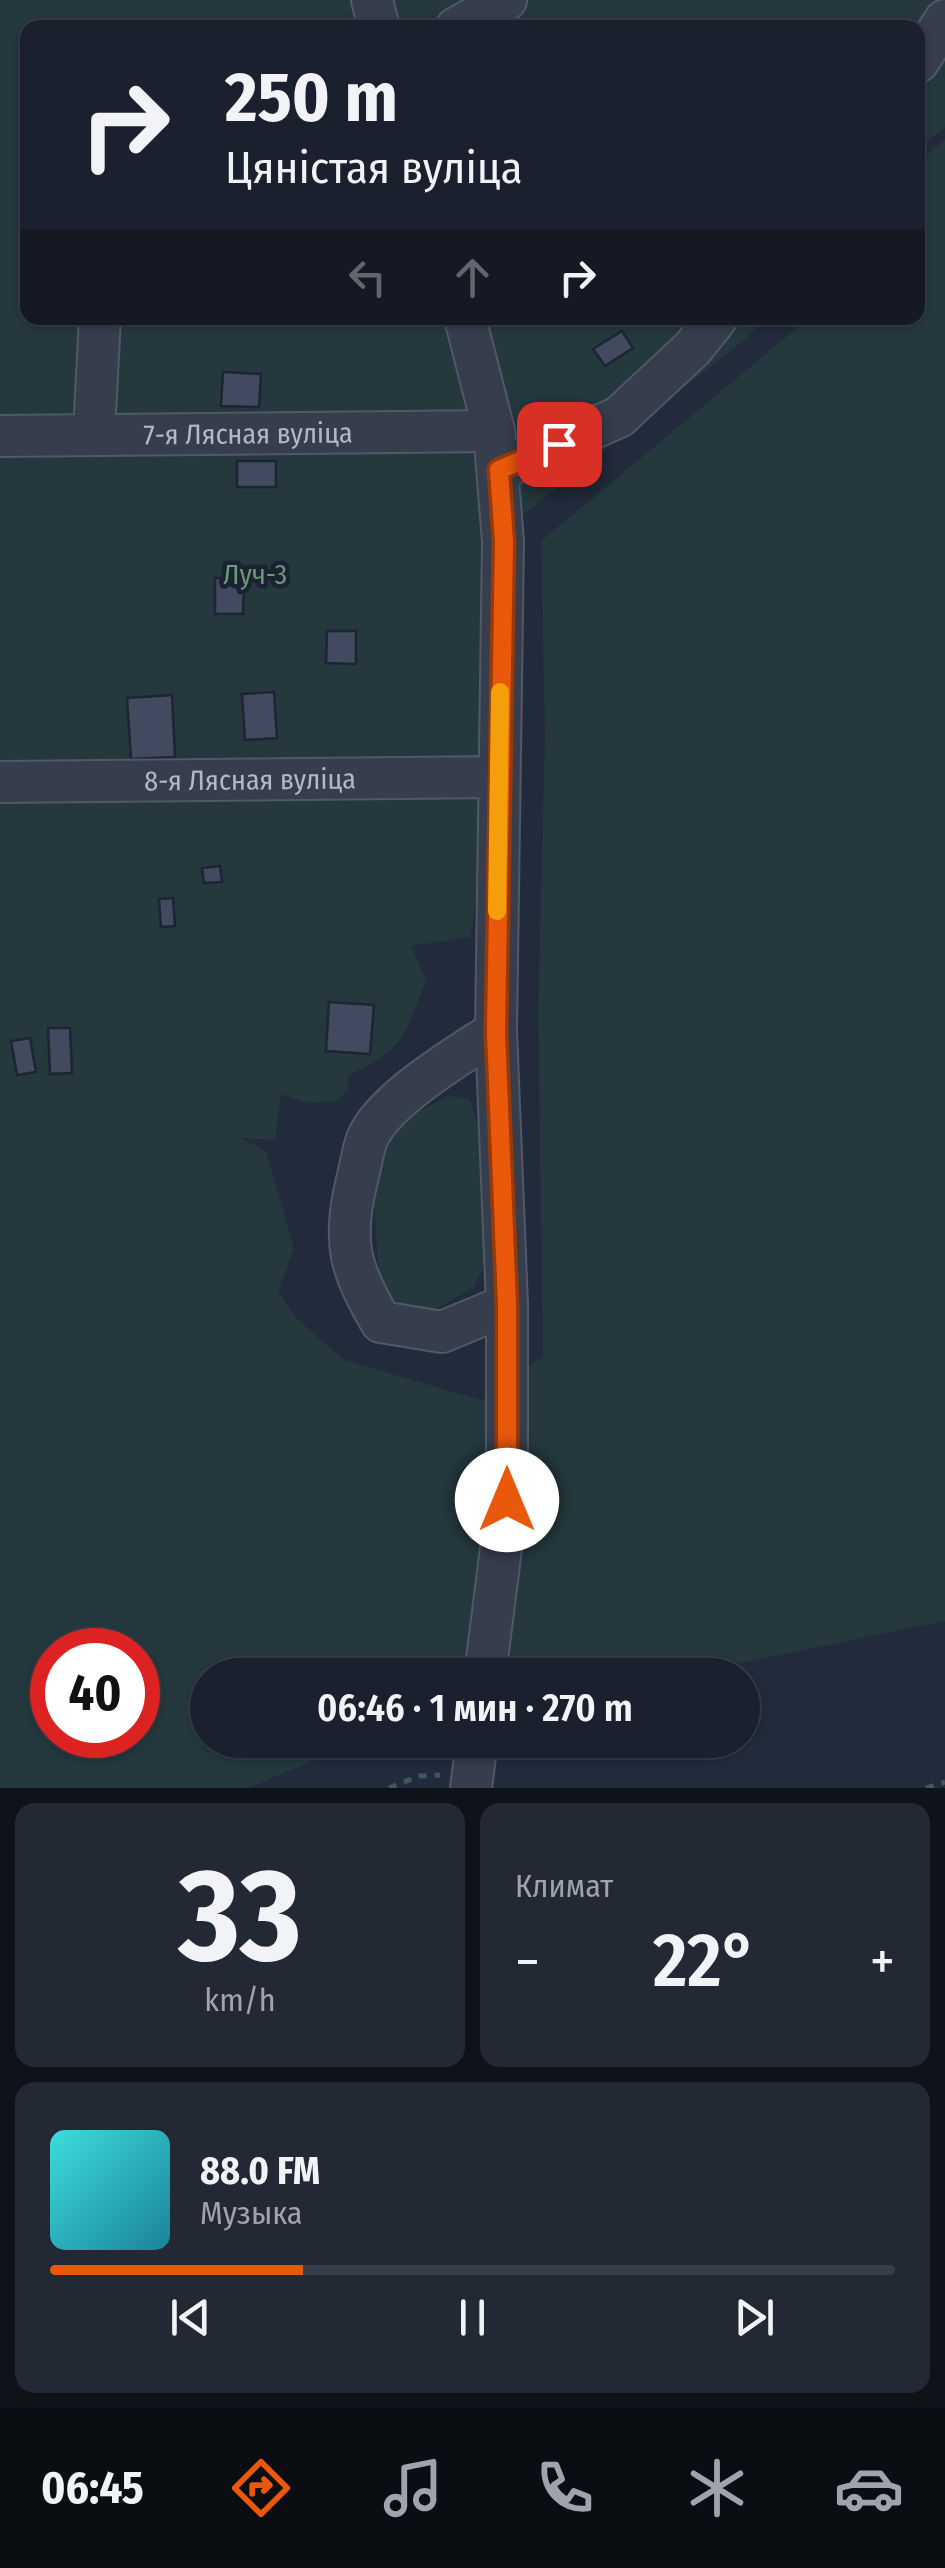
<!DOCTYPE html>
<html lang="ru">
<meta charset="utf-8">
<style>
:root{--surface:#1a202d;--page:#232835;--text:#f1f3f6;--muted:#9fa3aa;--line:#383e49;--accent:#ea580c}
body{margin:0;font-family:"Fira Sans Condensed",sans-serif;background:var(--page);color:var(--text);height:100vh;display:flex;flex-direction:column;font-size:38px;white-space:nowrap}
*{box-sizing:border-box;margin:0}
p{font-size:32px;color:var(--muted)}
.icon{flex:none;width:55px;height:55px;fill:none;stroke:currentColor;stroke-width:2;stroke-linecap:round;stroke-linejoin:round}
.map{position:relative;height:1788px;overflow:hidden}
.details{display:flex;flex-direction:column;gap:15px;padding:15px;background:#0e1219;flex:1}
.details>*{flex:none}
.hud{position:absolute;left:20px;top:20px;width:905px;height:305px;border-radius:20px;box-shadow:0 2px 8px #0004,0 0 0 2px var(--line);background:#1a202d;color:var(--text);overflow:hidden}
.speed{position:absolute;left:30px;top:1628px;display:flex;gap:20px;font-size:50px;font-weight:700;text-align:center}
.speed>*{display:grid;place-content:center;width:130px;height:130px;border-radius:50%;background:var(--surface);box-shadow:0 2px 8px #0004,0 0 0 2px var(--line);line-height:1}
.speed .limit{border:15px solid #d22;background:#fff;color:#111}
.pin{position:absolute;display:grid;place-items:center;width:85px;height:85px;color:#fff;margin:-42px;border-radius:20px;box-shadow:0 5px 15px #0006}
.me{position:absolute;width:110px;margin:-55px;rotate:0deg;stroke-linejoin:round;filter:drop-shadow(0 0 8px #0008)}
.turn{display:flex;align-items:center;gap:35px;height:210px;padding:0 40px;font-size:45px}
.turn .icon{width:130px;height:130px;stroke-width:2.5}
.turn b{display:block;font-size:70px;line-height:85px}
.lanes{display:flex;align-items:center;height:95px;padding:0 40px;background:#0003;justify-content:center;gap:50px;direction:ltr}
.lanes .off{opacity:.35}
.big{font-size:75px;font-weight:600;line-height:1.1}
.details .widget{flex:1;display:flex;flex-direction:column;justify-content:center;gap:15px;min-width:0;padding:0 35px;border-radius:20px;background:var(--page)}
.details .dial{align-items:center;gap:0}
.dial b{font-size:130px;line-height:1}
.song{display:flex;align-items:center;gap:30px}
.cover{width:120px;height:120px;border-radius:15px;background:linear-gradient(135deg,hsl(180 70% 55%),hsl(190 70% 35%))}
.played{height:10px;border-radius:5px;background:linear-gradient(90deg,var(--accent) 30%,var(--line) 30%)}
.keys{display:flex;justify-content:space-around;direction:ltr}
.heat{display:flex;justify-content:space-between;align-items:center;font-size:55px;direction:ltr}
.details .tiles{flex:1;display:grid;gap:15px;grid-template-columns:1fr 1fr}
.widget:last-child{grid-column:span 2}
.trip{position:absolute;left:190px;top:1658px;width:570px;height:100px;border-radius:50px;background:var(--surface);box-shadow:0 2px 8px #0004,0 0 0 2px var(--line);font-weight:600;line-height:100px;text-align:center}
.tab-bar{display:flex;height:160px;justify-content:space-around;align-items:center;background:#0a0d12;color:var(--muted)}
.tab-bar .icon{width:70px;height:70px}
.tab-bar .selected{color:var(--accent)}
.tab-bar b{font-size:45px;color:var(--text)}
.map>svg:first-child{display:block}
.green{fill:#24383d;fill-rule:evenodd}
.building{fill:#414a5e;stroke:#1d2433;stroke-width:2.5}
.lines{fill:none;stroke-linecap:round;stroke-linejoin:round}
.minor-casing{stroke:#515867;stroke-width:44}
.path{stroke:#42555a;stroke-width:5;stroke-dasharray:8 8;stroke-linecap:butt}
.minor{stroke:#363d4c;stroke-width:40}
.route-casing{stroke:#983908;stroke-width:25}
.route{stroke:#ea580c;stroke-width:18}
.slow{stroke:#f59e0b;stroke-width:18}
.labels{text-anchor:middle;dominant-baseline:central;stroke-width:9;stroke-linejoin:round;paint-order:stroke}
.street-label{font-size:28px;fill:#b1b8c8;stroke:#1b2231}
.park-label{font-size:28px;fill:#689978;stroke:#1b2231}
</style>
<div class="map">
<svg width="945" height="1788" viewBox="0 0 945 1788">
<rect width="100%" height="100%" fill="#222b3c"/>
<!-- green -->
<g class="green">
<path d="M0,0H945V127L918,149V28H28V318H764L749,336L519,518L471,937L411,946L426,980C403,1039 407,1047 347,1076L348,1089L337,1101L308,1103L281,1094L275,1140L240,1138L266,1151L294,1248L278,1291L295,1317L344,1360L481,1400L543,1357L538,1011L545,737L541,541L809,318H918V161L945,140V1621L681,1675H208V1740H361L249,1788H0ZM52,1650H138V1735H52Z"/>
<path d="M448,1096L469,1099L487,1148L484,1267L473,1288L430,1312L409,1310L392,1299L379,1276L371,1162L394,1125Z"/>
</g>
<!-- building -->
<g class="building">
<path d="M622,331L633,348L605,366L593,349Z"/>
<path d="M223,372L261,374L259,407L221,406Z"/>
<rect x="237" y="461" width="39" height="26"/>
<path d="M215,578H244L243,614H215Z"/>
<path d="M327,631H356V664L326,663Z"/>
<path d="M274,692L277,738L245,740L242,694Z"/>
<path d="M172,695L175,757L131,759L127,698Z"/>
<path d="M220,866L222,882L204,883L202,868Z"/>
<path d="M173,898L175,926L161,927L159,899Z"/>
<path d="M329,1002L374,1005L370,1054L326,1051Z"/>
<path d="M48,1028H70L72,1073L50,1074Z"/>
<path d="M30,1038L36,1072L17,1075L11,1041Z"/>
</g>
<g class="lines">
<!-- minor casing -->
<g class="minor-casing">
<g id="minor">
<path d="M372,0L379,28"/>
<path d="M456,28L506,0"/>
<path d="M918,62L945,20"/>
<path d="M465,318L494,431L503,541L496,1031L507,1305V1501L485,1675"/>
<path d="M94,432L100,318"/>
<path id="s1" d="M0,436L494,431"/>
<path d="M499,470L619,417L693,348L717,318"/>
<path id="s2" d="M0,782L498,777"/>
<path d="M496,1031C460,1055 384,1099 367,1139C362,1153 360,1170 356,1184C342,1244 351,1271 381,1322L442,1332L507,1305"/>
<path d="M471,1788L477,1740"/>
</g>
</g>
<!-- path -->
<g class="path">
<path d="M389,1788L419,1776L440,1775"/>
<path d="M926,1788L945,1782"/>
</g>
<!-- minor -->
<use href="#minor" class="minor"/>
</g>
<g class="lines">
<!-- route casing -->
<g class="route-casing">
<path id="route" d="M507,1500V1305L496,1032L504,542L499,470L559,444"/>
</g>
<!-- route -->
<use href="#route" class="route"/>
<!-- slow -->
<path class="slow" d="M497,911L500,692"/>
</g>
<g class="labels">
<!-- street labels -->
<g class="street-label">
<text stroke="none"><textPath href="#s1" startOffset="248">7-я Лясная вуліца</textPath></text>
<text stroke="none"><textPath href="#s2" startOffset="250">8-я Лясная вуліца</textPath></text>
</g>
<!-- park labels -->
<g class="park-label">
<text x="255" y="574">Луч-3</text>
</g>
</g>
</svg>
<div class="speed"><div class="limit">40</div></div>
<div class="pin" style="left:559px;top:444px;background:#d93025"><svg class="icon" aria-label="arrive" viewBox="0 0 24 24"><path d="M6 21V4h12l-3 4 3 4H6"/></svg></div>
<svg class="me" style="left:507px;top:1500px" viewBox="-20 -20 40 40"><circle r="19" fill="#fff"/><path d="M0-13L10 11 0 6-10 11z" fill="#ea580c"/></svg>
<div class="trip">06:46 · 1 мин · 270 m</div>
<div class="hud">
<div class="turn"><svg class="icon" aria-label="right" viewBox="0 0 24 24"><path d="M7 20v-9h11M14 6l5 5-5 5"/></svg><div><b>250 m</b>Цяністая вуліца</div></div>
<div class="lanes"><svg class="icon off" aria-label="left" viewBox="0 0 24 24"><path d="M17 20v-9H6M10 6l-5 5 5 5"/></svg><svg class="icon off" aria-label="ahead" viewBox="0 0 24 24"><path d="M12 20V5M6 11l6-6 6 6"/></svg><svg class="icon" aria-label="right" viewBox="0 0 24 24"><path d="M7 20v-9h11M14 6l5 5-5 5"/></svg></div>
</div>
</div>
<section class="details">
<div class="tiles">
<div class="widget dial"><b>33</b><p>km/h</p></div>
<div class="widget"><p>Климат</p>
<div class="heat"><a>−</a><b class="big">22°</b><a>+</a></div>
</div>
<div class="widget">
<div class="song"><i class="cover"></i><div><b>88.0 FM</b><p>Музыка</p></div></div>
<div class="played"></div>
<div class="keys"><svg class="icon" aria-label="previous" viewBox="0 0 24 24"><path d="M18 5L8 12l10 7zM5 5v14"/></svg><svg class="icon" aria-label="pause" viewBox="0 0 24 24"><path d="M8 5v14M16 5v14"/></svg><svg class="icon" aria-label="next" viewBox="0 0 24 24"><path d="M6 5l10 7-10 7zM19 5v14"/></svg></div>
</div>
</div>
</section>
<nav class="tab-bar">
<b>06:45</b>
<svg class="icon selected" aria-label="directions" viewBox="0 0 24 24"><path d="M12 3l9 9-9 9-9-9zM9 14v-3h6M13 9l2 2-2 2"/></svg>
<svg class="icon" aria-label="music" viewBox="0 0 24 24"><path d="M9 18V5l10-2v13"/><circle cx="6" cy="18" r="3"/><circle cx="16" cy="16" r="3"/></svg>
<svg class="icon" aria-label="phone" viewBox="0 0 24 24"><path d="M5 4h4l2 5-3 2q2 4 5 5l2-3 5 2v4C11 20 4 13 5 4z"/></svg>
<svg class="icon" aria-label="climate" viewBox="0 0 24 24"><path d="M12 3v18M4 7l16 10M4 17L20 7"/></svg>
<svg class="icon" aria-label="car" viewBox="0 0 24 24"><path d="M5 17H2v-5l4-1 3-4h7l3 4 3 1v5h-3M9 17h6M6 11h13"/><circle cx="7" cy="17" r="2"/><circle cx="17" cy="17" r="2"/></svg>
</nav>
